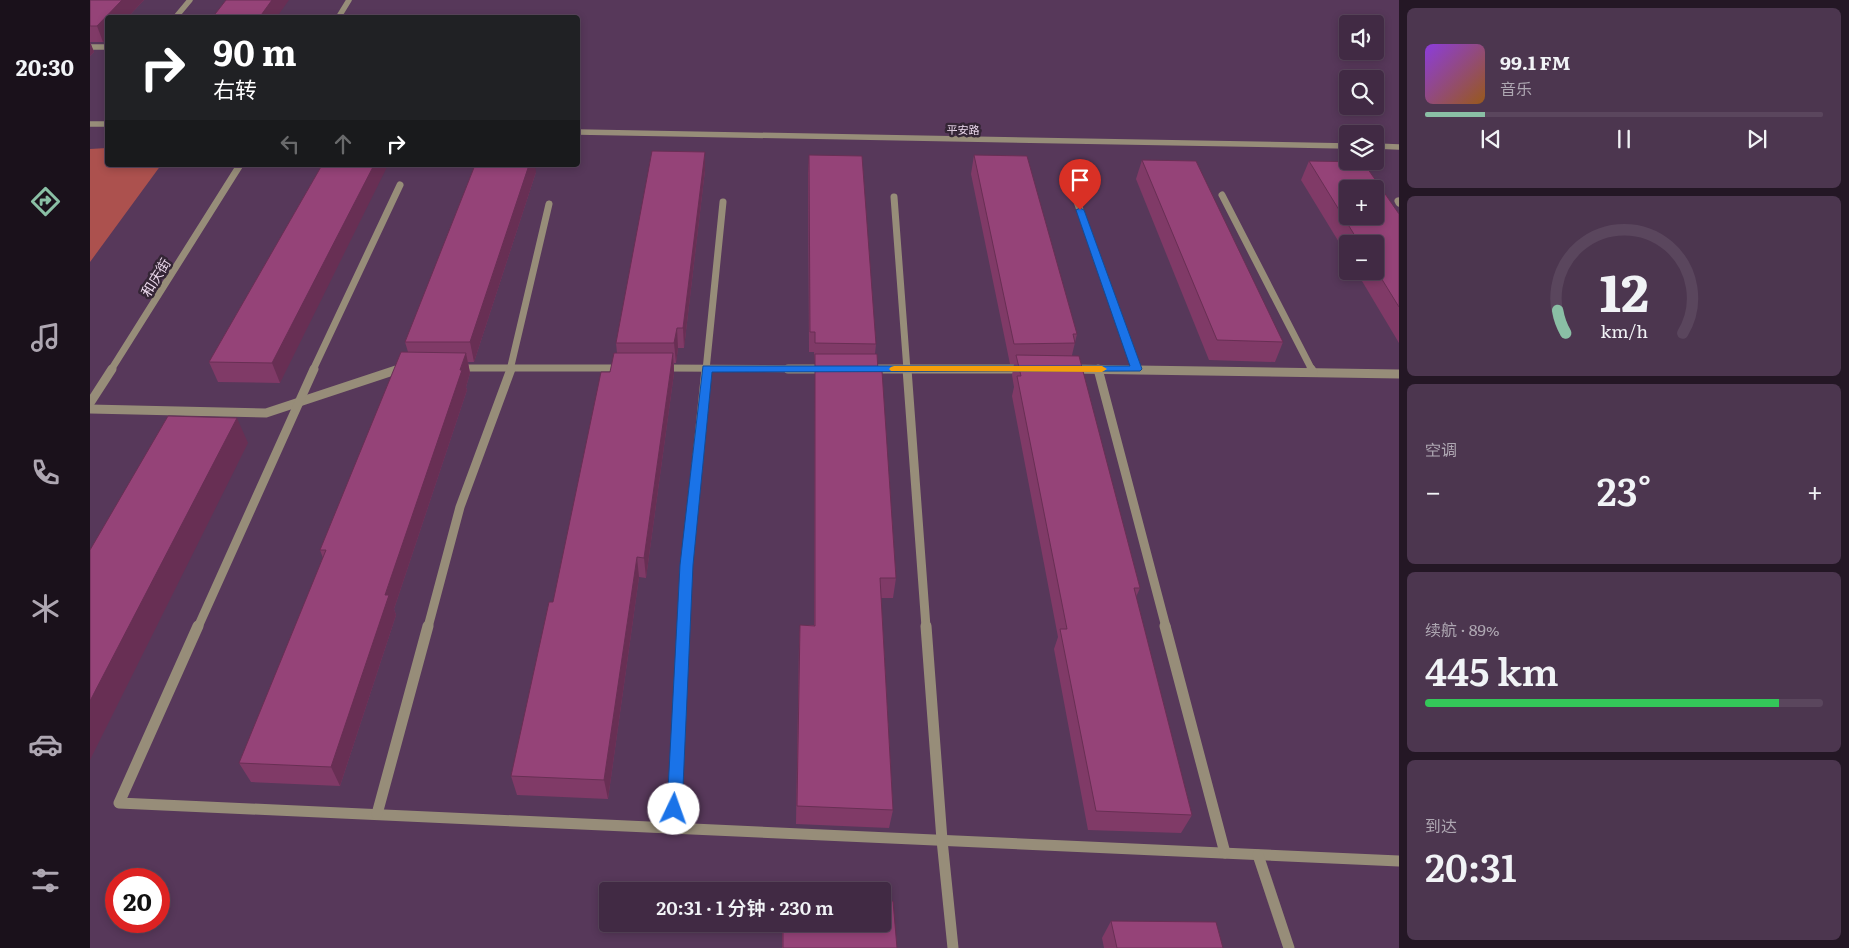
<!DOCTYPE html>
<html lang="zh">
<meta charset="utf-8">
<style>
:root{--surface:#412a44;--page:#4c364f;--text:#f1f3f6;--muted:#aea7b2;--line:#5a465d;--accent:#8abfa5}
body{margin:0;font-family:Literata,"Noto Sans SC",serif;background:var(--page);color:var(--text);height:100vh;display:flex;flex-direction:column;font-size:19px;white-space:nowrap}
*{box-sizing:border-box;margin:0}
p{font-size:16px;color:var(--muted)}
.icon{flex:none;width:28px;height:28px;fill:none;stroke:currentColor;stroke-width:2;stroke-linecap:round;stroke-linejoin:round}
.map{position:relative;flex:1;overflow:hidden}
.panel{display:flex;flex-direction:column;gap:8px;padding:8px;background:#241725;width:450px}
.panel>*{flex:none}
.top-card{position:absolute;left:15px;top:15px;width:475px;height:152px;border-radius:5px;box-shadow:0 2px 8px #0003,0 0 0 1px var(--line);background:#202124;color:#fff;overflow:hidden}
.controls{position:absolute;left:1249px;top:15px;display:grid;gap:10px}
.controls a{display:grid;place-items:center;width:45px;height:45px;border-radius:5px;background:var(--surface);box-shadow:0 2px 8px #0003,0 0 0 1px var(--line);font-size:25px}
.speed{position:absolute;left:15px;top:868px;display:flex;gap:10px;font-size:25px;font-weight:700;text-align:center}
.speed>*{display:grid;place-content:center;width:65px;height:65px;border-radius:50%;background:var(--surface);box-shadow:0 2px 8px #0003,0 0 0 1px var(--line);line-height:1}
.speed .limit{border:8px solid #d22;background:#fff;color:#111}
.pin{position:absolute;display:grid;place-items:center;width:42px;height:42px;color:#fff;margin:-51px -21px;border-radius:50% 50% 50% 0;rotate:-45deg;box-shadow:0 0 5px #0007}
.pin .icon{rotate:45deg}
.me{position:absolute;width:55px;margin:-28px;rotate:3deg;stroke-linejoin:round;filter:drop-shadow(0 0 4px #0008)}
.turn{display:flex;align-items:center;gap:18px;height:105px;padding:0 25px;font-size:22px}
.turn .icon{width:65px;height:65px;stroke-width:2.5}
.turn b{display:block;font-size:35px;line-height:42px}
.lanes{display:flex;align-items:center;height:48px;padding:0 25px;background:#0003;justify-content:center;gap:25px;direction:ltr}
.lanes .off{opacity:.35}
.big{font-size:38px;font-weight:600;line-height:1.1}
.panel .tile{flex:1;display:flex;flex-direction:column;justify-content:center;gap:8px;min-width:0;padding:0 18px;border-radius:8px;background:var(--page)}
.panel .dial{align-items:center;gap:0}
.dial svg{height:130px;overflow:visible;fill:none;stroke:var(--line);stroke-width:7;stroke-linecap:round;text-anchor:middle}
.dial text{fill:var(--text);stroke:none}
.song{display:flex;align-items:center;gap:15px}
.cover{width:60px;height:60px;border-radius:8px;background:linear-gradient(135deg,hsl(270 70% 55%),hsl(30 70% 35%))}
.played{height:5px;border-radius:2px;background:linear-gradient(90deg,var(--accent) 15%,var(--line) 15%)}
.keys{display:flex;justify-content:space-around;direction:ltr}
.heat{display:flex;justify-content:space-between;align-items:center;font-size:28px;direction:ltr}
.charge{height:8px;border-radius:4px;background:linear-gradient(90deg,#34c759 89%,var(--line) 0)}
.trip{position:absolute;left:509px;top:882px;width:292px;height:50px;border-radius:5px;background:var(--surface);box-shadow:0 2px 8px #0003,0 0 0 1px var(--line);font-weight:600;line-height:50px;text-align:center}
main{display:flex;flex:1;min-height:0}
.tab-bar{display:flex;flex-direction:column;width:90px;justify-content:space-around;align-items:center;background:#1a111b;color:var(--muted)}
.tab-bar .icon{width:35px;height:35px}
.tab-bar .selected{color:var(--accent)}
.tab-bar b{font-size:22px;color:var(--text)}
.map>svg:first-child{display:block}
.green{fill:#ac514e}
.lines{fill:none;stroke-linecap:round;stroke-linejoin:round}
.minor-far3{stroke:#978d79;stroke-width:5.5}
.minor-far2{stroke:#978d79;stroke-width:7}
.minor-far1{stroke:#978d79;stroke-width:9}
.minor{stroke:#978d79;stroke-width:11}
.wall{fill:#803a67}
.shaded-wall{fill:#682f54}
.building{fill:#954378;stroke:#682f54;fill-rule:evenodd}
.route{fill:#1a73e8;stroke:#114b97}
.slow{fill:#f59e0b}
.labels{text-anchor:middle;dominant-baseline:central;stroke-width:5;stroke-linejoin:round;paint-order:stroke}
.far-street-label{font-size:11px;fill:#ecd9ed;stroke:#342535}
.street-label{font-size:14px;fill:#ecd9ed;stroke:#342535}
</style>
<main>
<nav class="tab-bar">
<b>20:30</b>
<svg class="icon selected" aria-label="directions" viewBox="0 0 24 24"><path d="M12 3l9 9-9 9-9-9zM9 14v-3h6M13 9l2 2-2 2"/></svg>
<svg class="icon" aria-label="music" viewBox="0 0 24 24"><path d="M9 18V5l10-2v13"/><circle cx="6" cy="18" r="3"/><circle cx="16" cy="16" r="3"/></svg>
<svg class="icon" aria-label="phone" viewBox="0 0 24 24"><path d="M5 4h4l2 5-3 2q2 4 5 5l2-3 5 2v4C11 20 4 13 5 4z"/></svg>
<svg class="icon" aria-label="climate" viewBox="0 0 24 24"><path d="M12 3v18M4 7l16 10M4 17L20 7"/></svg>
<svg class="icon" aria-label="car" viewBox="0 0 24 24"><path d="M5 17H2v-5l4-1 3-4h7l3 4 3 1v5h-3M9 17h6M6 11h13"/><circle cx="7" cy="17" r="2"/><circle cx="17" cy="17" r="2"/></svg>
<svg class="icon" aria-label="filters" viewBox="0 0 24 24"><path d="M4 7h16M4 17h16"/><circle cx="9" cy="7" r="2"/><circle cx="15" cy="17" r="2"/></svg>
</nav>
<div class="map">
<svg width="1309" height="948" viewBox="0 0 1309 948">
<rect width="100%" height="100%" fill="#57385a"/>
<!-- green -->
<path class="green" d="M17,148L18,165H71L0,262V149Z"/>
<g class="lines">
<!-- minor-far3 -->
<g class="minor-far3">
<path d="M85,18L100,0"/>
<path d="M248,18L259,0"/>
<path d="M0,47H18"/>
<path d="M0,124H18"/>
<path d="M488,132L1258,146"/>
<path d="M1285,146L1309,147"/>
</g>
<!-- minor-far2 -->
<g class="minor-far2">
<path d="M984,193L1046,369"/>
<path d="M1132,195L1222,370"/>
<path d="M804,197L817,370"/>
<path d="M1308,201L1309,203"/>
<path d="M368,368H532"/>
<path d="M573,368L735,369"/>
<path d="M778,369H935"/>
<path d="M980,369L1047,370"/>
<path d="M21,370L150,165"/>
<path d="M223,370L310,185"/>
<path d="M305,370L315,367"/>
<path d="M420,370L459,204"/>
<path d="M616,370L633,202"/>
</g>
<!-- minor-far1 -->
<g class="minor-far1">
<path d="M698,369H735"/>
<path d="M778,369H935"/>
<path d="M817,369L836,627"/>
<path d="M980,369L1309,374"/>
<path d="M1008,369L1076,627"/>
<path d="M1221,369L1223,372"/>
<path d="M0,403L22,369"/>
<path d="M0,409L176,413L309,369"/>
<path d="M108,627L224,369"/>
<path d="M338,627L370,507L421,369"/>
<path d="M593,627L596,565L616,369"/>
</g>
<!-- minor -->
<g class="minor">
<path d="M108,626L29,803L1309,861"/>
<path d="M836,626L852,840L863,948"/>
<path d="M1075,626L1135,853"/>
<path d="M287,814L338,626"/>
<path d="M583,828L593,626"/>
<path d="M1168,855L1199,948"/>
</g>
</g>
<!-- wall -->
<g class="wall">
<path d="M0,0H54L37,18H18V38L13,42H0L4,52L0,56Z"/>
<path d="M719,155L786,344L785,354L806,578L803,598H791L803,810L799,828L706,824L709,645L710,625H724L725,363L724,352H719L718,173Z"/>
<path d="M884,155L987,334L982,355L1050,588L1046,597L1102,815L1091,833L998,830L964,649L968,637L922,396L924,387L922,375L924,364H920L881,174Z"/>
<path d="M1052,160L1193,342L1185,362L1119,360L1046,179Z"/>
<path d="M1219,161L1309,214V343L1266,271H1285V244H1258V257L1211,180Z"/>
<path d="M232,165L190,383L128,382L119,362Z"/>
<path d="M615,170L594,348H588L586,363H584V373L556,578L549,577L518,799L427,795L421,776L463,602L527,353L526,343Z"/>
<path d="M446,172L384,362H378L380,373L376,387L377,390L304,609L306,615L250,786L161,782L149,763L233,558L230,550L318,352L315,342Z"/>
<path d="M1021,921L1133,948H1014L1012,938Z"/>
<path d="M692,924H792L807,948H692Z"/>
</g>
<!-- shaded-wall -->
<g class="shaded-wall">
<path d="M32,0H54L37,18H18V38L13,42L7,26Z"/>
<path d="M182,0H199L186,18H169Z"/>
<path d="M0,42L4,52L0,56Z"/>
<path d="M615,152V170L594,348L593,328Z"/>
<path d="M284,165H298L190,383L182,363Z"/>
<path d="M439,165H445L446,172L384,362L380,342Z"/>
<path d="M587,328L588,348L586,363L584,343Z"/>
<path d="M376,353L380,373L376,387L377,390L304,609L306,615L250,786L241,767L295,595Z"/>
<path d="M583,353L584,373L556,578L554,558Z"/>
<path d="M147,418L158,443L0,760V701Z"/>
<path d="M547,557L549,577L518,799L514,780Z"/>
</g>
<!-- building -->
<g class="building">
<path d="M0,0H32L7,26H0Z"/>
<path d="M136,0H182L169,18H122Z"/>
<path d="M562,151L615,152L593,328H587L584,343H526Z"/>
<path d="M719,155L772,156L786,344L725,343V332H720Z"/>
<path d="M884,155L937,156L987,334H983L985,343L924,344Z"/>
<path d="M1052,160L1106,161L1193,342L1127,340Z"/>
<path d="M1219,161L1273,162L1309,214V307L1285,268V244H1270ZM1258,189H1285V216H1258Z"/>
<path d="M232,165H284L182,363L119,362Z"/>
<path d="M385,165H439L380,342H315Z"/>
<path d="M311,352L376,353L370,370H372L295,595H299L241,767L149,763L236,550H230Z"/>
<path d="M524,353H583L554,558L547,557L514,780L421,776L459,602H463L511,372H520Z"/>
<path d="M725,354H787L788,371H792L806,578H790L803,810L707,806L710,625L725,626Z"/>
<path d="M926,355L989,356L1050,588H1044L1102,815L1006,811L970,629H977L927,376H931Z"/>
<path d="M78,416L147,418L0,701V550Z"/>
<path d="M792,901H803L807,948H693V924H792Z"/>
<path d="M1021,921L1126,922L1133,948H1027Z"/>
</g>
<!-- route -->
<path class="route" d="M990,208L994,210L1052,369L1050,371L622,372L603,565L592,809L589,814L584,816L579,814L577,809L590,565L613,366H1040L986,210Z"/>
<!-- slow -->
<path class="slow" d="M804,366H1012L1017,369L1012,372L801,371L799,369L801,367Z"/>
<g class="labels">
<!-- far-street labels -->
<g class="far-street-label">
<text transform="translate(873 129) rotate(1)">平安路</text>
</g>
<!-- street labels -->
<g class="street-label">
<text transform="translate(65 277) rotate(-58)">和庆街</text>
</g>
</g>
</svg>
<div class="controls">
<a><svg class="icon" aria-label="sound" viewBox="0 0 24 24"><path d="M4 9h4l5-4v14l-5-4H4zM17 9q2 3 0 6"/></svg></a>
<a><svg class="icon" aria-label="search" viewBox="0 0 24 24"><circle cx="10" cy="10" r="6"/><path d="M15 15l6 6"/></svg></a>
<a><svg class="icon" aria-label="layers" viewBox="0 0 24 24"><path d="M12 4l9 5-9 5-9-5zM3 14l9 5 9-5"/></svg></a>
<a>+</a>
<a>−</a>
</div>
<div class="speed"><div class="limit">20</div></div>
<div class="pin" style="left:990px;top:210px;background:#d93025"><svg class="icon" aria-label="arrive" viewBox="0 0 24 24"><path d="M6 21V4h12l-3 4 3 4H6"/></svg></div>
<svg class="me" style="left:584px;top:809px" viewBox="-20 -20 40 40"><circle r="19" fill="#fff"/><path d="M0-13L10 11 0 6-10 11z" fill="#1a73e8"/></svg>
<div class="trip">20:31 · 1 分钟 · 230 m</div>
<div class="top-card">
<div class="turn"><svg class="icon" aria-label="right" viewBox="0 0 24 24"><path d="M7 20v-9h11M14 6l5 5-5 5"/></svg><div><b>90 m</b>右转</div></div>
<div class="lanes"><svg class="icon off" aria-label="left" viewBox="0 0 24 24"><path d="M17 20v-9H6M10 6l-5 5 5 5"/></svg><svg class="icon off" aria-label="ahead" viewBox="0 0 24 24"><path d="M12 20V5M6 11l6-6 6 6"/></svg><svg class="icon" aria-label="right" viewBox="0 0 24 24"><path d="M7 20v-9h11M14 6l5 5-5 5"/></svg></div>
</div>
</div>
<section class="panel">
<div class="tile">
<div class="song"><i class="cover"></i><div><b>99.1 FM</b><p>音乐</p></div></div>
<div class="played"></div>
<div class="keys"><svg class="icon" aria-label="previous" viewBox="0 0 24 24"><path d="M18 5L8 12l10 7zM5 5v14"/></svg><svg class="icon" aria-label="pause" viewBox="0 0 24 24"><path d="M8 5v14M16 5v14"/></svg><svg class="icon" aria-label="next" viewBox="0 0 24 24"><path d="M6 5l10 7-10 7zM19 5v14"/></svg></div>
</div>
<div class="tile dial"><svg viewBox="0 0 100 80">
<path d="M14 69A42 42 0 1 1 86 69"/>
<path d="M14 69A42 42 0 0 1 9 55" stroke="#8abfa5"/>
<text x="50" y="56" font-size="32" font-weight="700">12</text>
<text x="50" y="72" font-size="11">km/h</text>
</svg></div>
<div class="tile"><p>空调</p>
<div class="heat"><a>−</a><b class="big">23°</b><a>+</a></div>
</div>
<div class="tile"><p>续航 · 89%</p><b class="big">445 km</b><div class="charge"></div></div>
<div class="tile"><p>到达</p><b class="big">20:31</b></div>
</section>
</main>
